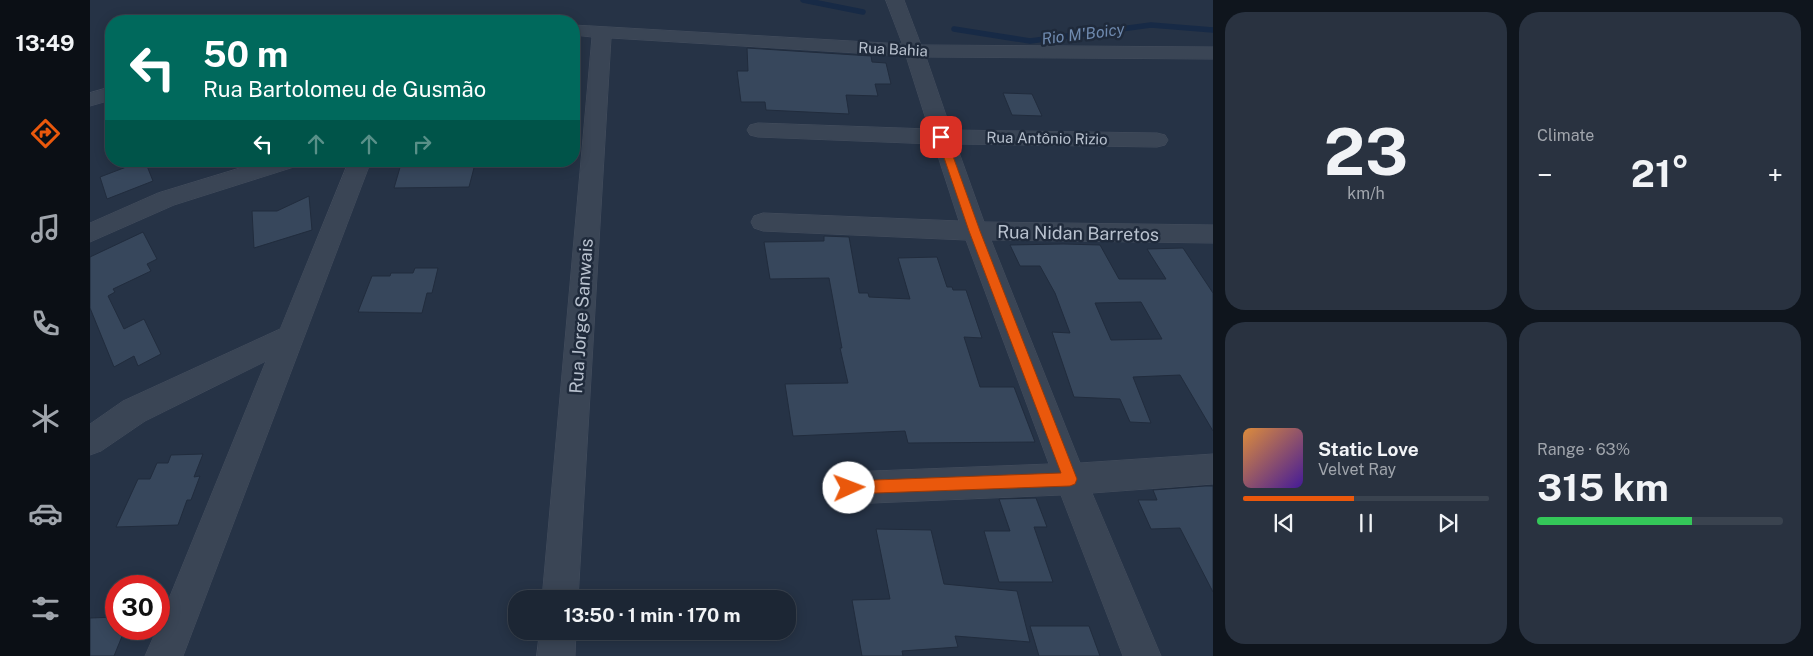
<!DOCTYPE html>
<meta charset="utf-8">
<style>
:root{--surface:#1c2634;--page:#293240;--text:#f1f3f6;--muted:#a0a5ac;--line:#3a434f;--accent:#ea580c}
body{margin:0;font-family:"Public Sans",sans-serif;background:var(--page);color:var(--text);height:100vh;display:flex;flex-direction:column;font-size:19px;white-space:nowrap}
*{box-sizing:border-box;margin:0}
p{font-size:16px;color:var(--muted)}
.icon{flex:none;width:28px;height:28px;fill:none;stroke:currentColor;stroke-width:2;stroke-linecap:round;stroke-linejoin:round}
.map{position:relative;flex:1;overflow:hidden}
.drawer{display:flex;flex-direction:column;gap:12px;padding:12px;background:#0f151d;width:600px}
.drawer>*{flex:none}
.guide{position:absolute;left:15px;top:15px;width:475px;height:152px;border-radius:20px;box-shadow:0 2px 12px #0003,0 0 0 1px var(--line);background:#00695c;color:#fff;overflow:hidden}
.speed{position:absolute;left:15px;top:575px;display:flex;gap:10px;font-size:25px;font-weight:700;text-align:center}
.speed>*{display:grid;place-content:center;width:65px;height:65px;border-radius:50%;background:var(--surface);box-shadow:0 2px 12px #0003,0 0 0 1px var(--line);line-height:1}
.speed .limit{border:8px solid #d22;background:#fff;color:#111}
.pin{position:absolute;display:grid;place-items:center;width:42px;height:42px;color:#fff;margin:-21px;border-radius:10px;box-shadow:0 2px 8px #0006}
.me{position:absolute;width:55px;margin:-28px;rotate:88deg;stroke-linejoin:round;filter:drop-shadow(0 0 4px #0008)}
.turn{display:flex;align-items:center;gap:18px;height:105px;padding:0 15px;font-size:22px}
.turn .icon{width:65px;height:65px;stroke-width:2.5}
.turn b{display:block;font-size:35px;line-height:42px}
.lanes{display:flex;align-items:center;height:48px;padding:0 15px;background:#0003;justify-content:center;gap:25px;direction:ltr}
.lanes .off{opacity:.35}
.big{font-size:38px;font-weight:700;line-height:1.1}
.drawer .card{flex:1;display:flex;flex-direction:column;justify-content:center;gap:8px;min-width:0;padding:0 18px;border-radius:20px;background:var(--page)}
.drawer .dial{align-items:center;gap:0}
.dial b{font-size:65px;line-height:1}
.song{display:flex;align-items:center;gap:15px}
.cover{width:60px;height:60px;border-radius:8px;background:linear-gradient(135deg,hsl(30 70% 55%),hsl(260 70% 35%))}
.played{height:5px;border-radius:2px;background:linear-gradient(90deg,var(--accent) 45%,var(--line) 45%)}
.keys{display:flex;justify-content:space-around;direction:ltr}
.heat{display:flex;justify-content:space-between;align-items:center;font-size:28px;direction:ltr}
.charge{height:8px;border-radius:4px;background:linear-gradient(90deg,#34c759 63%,var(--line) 0)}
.drawer .tiles{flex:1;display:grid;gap:12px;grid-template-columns:repeat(2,1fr)}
.trip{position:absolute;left:418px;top:590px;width:288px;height:50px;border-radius:20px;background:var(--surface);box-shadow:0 2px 12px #0003,0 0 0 1px var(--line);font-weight:700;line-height:50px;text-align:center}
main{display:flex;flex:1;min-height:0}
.tab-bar{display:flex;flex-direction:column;width:90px;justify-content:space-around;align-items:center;background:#0b0f15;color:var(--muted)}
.tab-bar .icon{width:35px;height:35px}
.tab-bar .current{color:var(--accent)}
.tab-bar b{font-size:22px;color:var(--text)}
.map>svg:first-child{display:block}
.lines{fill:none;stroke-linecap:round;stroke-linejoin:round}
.stream{stroke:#172a46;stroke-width:5.5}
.building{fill:#37475c;stroke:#212c3d;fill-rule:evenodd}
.minor-casing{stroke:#444e5e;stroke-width:1}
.minor{fill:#3a4555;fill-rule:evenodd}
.route{fill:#ea580c;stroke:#983908}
.labels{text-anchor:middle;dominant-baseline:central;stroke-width:5;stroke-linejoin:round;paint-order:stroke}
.far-street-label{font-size:15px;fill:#b8c1ce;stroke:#1f2a3b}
.far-water-label{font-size:16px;font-style:italic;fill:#6f8aaf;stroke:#1f2a3b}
.street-label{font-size:18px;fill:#b8c1ce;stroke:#1f2a3b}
</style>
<main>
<nav class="tab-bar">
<b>13:49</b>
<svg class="icon current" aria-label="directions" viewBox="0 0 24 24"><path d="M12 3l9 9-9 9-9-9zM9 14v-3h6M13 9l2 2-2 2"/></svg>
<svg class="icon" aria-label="music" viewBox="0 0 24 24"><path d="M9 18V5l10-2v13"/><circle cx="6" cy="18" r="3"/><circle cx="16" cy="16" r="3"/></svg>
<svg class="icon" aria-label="phone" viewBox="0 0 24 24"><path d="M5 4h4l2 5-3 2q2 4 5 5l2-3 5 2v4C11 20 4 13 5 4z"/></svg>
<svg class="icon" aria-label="climate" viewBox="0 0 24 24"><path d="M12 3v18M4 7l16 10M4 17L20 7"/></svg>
<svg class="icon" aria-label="car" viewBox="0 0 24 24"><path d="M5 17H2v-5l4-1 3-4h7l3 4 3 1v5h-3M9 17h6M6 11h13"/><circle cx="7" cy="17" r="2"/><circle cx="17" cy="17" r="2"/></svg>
<svg class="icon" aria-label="filters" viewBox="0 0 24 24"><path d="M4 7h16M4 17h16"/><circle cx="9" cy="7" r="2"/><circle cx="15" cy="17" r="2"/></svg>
</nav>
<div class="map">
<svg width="1123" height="656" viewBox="0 0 1123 656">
<rect width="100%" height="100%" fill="#263346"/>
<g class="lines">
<!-- stream -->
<g class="stream">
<path d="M713,0L773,12"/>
<path d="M864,29L940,41L1061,25L1123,30"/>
</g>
</g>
<!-- building -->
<g class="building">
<path d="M657,48L781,56L782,62L796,63L801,84H785L788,96L756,95L759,114L676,110L675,102H651L647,71H658Z"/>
<path d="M913,93L942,94L952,116L922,115Z"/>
<path d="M52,161H55L63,181L17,199L10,177Z"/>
<path d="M311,164H385L379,187L304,188Z"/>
<path d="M219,196L222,230L164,248L162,211H187Z"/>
<path d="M53,232L67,259L57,264L61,271L23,289L25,292L18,296L34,329L54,319L71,354L48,366L44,356L24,367L0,308V257Z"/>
<path d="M734,236L759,237L769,293H778L779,297L820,299L808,258L847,257L857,287H862L863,290H876L892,338L874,337L890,387H924L945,442L818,443L815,431L703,436L695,384L758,383L750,348H752L739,278L680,279L674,242L734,241Z"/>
<path d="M973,244L1010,245L1029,279H1076L1057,249L1093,248L1123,293V431L1090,375L1043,377L1061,423L1040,422L1030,399L984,397L962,332L980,333L965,293L950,266H930L920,245ZM1051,302L1072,339L1021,340L1005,303Z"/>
<path d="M325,268H348L342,293H337L332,313L268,312L282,276H300L301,273H323Z"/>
<path d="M113,454L104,477L110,476L101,500H97L88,525L26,527L48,479H60L67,463H78L81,455Z"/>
<path d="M1115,486H1123V592L1090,528L1061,529L1048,500H1067L1063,490Z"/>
<path d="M946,498L957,527H944L963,582H909L894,531H920L909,499Z"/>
<path d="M786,529L841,530L854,584L927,591L940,642L865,636L868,647L812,651L813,656H772L762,600L800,599Z"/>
<path d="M26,617V629H35L24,656H0V618Z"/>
<path d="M940,626H999L1010,656H949Z"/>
</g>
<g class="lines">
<!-- minor casing -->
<g class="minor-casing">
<g id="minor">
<path d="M796,0H814L831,45L1123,47V59L836,57L861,130L1067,133L1075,135L1078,140L1075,145L1067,147L866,144L894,222L1123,225V243L901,240L990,463L1123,454V484L1002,493L1071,656H1033L971,495L759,504L748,499L743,488L748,477L759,472L959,464L876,240L673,231L664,228L661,222L664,216L673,213L869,221L844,144L668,137L660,135L657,130L660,125L668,123L839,129L816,56L521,38L488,599H452L502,37L484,35V25L812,44Z"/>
<path d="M21,87V100L0,106V93Z"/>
<path d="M173,161H210L207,166L84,205L0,242V223L68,193Z"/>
<path d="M259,161H281L93,656H55L67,629H69V623L176,361L55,421L11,451L0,455V424L33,401L190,329Z"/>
<path d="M450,631H486L485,656H447Z"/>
</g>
</g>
<!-- minor -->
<use href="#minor" class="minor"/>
</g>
<!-- route -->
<path class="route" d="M851,134L856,137L890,231L987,479L985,484L980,486L759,494L754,492L752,488L754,483L759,481L971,473L879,231L847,137Z"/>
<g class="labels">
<!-- far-street labels -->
<g class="far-street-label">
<text transform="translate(803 49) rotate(3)">Rua Bahia</text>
<text transform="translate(957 138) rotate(1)">Rua Antônio Rizio</text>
</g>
<!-- far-water labels -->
<g class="far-water-label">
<text transform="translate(993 34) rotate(-7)">Rio M'Boicy</text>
</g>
<!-- street labels -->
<g class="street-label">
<text transform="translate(988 233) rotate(1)">Rua Nidan Barretos</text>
<text transform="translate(491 316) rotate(-86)">Rua Jorge Sanwais</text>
</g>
</g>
</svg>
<div class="speed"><div class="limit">30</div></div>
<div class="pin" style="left:851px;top:137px;background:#d93025"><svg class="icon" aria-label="arrive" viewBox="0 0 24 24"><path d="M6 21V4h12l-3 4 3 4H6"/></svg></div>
<svg class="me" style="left:759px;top:488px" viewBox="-20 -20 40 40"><circle r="19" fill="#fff"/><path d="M0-13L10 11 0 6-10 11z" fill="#ea580c"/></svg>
<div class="trip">13:50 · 1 min · 170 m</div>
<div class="guide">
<div class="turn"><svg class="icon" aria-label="left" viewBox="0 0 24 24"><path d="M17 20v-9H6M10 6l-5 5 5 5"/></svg><div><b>50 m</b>Rua Bartolomeu de Gusmão</div></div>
<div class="lanes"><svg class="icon" aria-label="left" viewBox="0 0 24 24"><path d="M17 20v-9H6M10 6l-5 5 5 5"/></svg><svg class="icon off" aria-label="ahead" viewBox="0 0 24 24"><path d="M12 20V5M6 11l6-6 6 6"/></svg><svg class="icon off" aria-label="ahead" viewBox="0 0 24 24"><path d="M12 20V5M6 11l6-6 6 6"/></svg><svg class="icon off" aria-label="right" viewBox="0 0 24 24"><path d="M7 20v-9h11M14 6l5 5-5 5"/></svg></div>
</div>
</div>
<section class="drawer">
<div class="tiles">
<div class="card dial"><b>23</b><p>km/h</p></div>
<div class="card"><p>Climate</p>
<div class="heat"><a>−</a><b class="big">21°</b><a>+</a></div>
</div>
<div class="card">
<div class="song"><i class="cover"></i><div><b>Static Love</b><p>Velvet Ray</p></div></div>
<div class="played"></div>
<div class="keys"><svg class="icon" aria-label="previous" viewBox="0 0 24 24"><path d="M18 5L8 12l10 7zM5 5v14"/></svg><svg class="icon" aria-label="pause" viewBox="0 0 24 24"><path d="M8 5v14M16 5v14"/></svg><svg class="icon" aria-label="next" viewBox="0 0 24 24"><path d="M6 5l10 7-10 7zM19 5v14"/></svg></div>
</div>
<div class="card"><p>Range · 63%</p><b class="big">315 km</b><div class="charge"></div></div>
</div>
</section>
</main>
